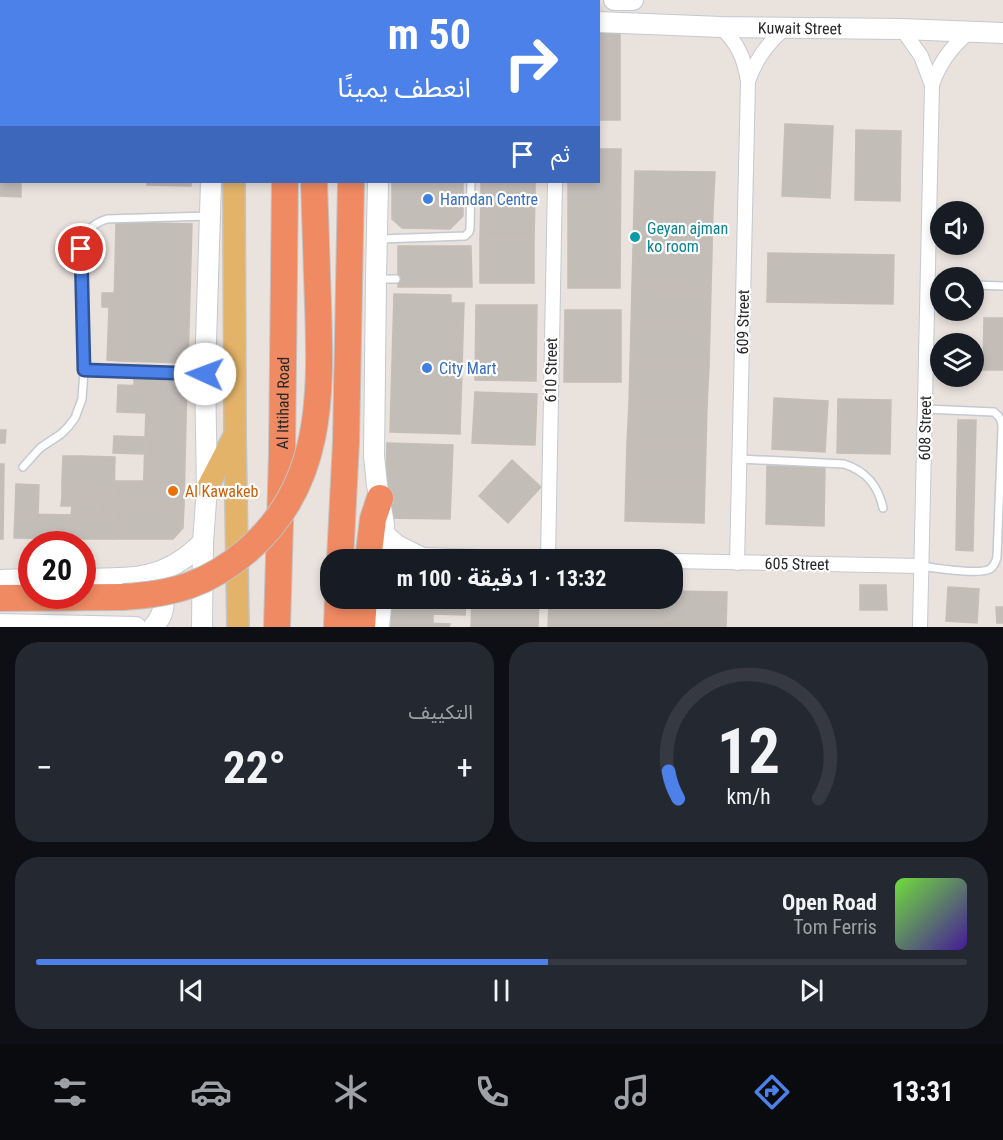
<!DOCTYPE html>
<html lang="ar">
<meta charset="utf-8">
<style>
:root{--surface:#171b24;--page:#242831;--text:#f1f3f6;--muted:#9ea1a6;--line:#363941;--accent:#4b81e9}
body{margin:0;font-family:"Roboto Condensed","Noto Sans Arabic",sans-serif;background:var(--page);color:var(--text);direction:rtl;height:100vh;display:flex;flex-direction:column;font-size:22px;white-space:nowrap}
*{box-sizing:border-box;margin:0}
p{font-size:20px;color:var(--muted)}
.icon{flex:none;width:33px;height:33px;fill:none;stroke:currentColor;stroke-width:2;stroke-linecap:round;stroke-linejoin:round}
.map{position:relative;height:627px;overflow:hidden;direction:ltr}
.sheet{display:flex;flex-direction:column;gap:15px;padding:15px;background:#0d0f14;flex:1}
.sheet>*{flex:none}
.hud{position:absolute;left:0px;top:0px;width:600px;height:183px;box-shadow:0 3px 9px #0003;direction:rtl;background:#4b81e9;color:#fff;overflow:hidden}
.controls{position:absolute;left:930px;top:201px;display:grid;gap:12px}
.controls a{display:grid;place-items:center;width:54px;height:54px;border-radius:50%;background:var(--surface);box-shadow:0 3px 9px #0003;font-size:30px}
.speed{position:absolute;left:18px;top:531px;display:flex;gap:12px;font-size:30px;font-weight:700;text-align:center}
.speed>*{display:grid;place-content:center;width:78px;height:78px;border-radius:50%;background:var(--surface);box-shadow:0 3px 9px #0003;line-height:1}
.speed .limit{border:9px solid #d22;background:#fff;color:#111}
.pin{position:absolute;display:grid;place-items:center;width:51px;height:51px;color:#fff;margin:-26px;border:3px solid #fff;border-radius:50%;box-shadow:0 2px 6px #0007}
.me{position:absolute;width:66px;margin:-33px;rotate:272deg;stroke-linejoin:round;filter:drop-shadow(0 0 4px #0008)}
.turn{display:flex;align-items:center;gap:21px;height:126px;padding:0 30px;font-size:27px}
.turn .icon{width:78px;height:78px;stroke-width:2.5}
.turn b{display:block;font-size:42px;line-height:51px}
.then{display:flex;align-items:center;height:57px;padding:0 30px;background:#0003;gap:12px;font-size:22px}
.big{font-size:45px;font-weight:700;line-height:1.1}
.sheet .card{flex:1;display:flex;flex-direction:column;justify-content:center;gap:9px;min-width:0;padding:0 21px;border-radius:24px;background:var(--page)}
.sheet .dial{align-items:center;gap:0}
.dial svg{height:156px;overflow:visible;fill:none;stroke:var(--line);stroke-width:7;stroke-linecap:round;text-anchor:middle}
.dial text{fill:var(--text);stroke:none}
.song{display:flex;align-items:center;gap:18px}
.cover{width:72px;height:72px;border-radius:9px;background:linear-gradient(135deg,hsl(100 70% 55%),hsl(260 70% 35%))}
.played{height:6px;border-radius:3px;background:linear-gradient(90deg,var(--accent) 55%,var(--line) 55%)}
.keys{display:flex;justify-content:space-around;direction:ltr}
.heat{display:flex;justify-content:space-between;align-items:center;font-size:33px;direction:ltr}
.sheet .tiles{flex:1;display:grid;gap:15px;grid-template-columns:1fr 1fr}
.card:last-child{grid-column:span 2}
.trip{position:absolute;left:320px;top:549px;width:363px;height:60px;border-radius:24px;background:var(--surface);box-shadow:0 3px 9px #0003;font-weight:700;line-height:60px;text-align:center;direction:rtl}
.tab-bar{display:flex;height:96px;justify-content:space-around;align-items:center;background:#090b0e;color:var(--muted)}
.tab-bar .icon{width:42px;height:42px}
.tab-bar .on{color:var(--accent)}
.tab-bar b{font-size:27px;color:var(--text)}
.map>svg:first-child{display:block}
.building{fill:#c3bdb8;stroke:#c5beb7;stroke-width:1.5}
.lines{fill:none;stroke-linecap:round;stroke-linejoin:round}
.lane-casing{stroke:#c4c9d2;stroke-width:10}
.street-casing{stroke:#c4c9d2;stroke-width:16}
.secondary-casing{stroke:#c4c9d2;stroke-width:22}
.primary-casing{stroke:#c3c3c3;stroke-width:24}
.highway-casing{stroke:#c3c3c3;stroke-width:28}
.lane{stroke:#fff;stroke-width:7}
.street{stroke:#fff;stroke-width:14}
.secondary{stroke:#fff;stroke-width:20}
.primary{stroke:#e3b369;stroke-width:21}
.highway{stroke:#ef8a63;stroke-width:26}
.highway-bridge-casing{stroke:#c3c3c3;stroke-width:28;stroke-linecap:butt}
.highway-bridge{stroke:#ef8a63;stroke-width:26}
.route-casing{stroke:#315497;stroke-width:15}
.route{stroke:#4b81e9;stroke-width:10}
.shop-dot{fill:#3f7fe0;stroke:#fff;stroke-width:2}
.culture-dot{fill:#0f9aa8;stroke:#fff;stroke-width:2}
.food-dot{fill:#e8710a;stroke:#fff;stroke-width:2}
.labels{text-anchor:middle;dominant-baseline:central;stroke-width:4.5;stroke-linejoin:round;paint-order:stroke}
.street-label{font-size:16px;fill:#292929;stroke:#fff}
.shop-label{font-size:16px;fill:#366cbe;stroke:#fff;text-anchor:start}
.culture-label{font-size:16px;fill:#0d838f;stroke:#fff;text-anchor:start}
.food-label{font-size:16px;fill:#c56008;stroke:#fff;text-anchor:start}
</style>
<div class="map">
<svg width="1003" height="627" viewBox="0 0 1003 627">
<rect width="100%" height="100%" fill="#eae2dd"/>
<!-- building -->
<g class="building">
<rect x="34" y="0" width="81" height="2"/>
<rect x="150" y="0" width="44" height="2"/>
<rect x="598" y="28" width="22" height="92"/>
<path d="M785,124L833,126L830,198L782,196Z"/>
<path d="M856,130L901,131L900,201L855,200Z"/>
<path d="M598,149H621L620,288H568V182H598Z"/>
<path d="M635,171L715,172L713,211L634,209Z"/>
<path d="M0,182L21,184V197L0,196Z"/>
<path d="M147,182H191V186L147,185Z"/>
<path d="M392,182H463V216L450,229L402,228L392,219Z"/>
<rect x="481" y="182" width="54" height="12"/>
<path d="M481,194H535L534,239H480Z"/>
<path d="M634,209L713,211L712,251L633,249Z"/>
<path d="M116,222H123L120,336L108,335L109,307H114Z"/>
<path d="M123,222L192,224L188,363L119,361Z"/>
<rect x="480" y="239" width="54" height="44"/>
<path d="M398,246H471L472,287H398Z"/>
<path d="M633,249L712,251L711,289L632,287Z"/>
<path d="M768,253L894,255L893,304L767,302Z"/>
<path d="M632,287L711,289L710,328L631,326Z"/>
<rect x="102" y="293" width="12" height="14"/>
<path d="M394,294L451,295V303H464L460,434L390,432Z"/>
<path d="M476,305H537L536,381L475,380Z"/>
<path d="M565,310H621V382H564Z"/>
<path d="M984,318H1003V370H983Z"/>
<path d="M631,326L710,328L709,367L630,365Z"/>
<path d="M108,335L120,336L119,361L107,360Z"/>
<rect x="974" y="352" width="5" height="10"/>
<path d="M630,365L709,367L707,406L629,404Z"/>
<path d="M134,375H147V386L134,385Z"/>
<path d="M147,375L187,378L184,505L143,504Z"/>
<path d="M118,385L147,386L146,413L117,412Z"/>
<path d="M475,392L537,394L535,445L472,443Z"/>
<path d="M774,398L828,401L825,452L772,449Z"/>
<path d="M838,399L891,400L890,454L837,453Z"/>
<path d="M629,404L707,406L706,445L627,443Z"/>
<path d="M958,420H976L973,551L956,550Z"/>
<path d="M0,430H6L5,443H0Z"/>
<path d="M114,436L145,437V454L113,453Z"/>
<path d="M387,443L453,445L450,519L385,518Z"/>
<path d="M627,443L706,445L705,483L626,481Z"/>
<path d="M63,456H80V482L62,481Z"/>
<path d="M80,456L115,457L114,497L79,496Z"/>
<path d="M512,460L541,487L508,523L479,496Z"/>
<path d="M0,464H4L3,539H0Z"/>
<path d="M767,466L825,467L824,526L766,524Z"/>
<path d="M62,481L80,482L79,496H62Z"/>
<path d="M114,481H144L143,504H114Z"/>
<path d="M626,481L705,483L704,523L625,521Z"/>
<path d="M16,484L39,485L38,515L15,514Z"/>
<path d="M62,496H98V515H71L72,506H61Z"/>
<path d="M98,496L114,497V515H98Z"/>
<path d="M114,504L184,505L183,528L173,539H113Z"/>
<path d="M15,514L75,515V539L14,538Z"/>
<path d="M75,515H114L113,539H75Z"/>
<path d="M860,585H886L887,610H860Z"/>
<path d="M948,587L979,589L977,623L946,621Z"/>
<path d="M672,591L727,592L726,627H657L658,598H672Z"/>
<path d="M392,598H466L465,615L433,614V623L391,622Z"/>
<path d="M472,598H539L538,627H471Z"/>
<path d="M549,598H571V604L549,603Z"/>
<rect x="571" y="598" width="18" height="6"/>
<path d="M549,603H559L558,627H548Z"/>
<path d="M559,603L657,606V627H558Z"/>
<path d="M996,607H1003V623H997Z"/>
<path d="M391,622L450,624L449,627H391Z"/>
</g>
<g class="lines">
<!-- lane casing -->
<g class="lane-casing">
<g id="lane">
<path d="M380,239L465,236L469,232L470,229L471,182"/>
<path d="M378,279H396"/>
<path d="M928,284H940"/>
<path d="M974,285L1003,286"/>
<path d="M84,370L203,373"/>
<path d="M740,459L844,464C866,471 878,485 883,508"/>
<path d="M23,467L40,448L61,434L68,427L75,418L82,399L84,370L81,249C83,233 91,224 107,219L208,216"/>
<path d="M921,566C934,568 980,575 990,569C994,566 996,562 997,557L1002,428C1002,420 1000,417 994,412L925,409"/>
</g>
</g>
<!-- street casing -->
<g class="street-casing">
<g id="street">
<path d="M721,27C738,44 744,57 748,81L737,563"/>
<path d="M902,29L921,56L932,85"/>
<path d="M748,81C756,59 767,44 784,29"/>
<path d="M385,531L399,543L423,555"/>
<path d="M548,559L555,182"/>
<path d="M405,560L423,555L574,560"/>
<path d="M672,561L921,566"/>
<path d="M920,627L932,85C939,63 951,47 969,32"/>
</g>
</g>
<!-- secondary casing -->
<g class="secondary-casing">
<g id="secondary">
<path d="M263,0L265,2"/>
<path d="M614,0H633"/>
<path d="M215,2V0"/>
<path d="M571,2L575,0"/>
<path id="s1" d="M598,22L721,27L902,29L1003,33"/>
<path d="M378,182L376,279L374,456L377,485L384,524L385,560"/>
<path d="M82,579C133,578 165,581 203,542"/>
<path d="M0,580L32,579"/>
<path d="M0,624L136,627"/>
<path d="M153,627C166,614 167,596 157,580"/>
<path d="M202,627L203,542L207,488L205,374L211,182"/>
<path d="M379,627L382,598"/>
</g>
</g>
<!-- primary casing -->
<g class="primary-casing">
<g id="primary">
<path d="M230,2V0"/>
<path d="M234,182L235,435L238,627"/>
<path d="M207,488L233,438"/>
</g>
</g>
<!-- highway casing -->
<g class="highway-casing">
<g id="highway">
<path d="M287,2V0"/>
<path d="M312,2V0"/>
<path d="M354,2V0"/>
<path d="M340,560L346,442L351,182"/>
<path d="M368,560L373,519L380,498"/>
<path d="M0,598L123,597"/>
<path id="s2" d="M277,627L282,453L285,182"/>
<path d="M337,627L338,598"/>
<path d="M362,627L364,598"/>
</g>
</g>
<!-- lane -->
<use href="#lane" class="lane"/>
<!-- street -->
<use href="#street" class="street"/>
<!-- secondary -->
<use href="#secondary" class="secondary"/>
<!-- primary -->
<use href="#primary" class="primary"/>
<!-- highway -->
<use href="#highway" class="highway"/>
<!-- highway-bridge casing -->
<g class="highway-bridge-casing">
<path id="highway-bridge" d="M123,597C174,594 209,584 248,550C323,485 321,396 318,305C317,264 315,223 314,182"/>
</g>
<!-- highway-bridge -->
<use href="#highway-bridge" class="highway-bridge"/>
</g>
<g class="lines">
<!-- route casing -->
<g class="route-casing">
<path id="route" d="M81,249L84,370L205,374"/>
</g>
<!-- route -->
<use href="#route" class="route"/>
</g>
<!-- markers -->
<g class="shop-dot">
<circle cx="428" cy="199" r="6"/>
<circle cx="427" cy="368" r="6"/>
</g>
<circle class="culture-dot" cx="635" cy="237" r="6"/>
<circle class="food-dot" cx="173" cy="491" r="6"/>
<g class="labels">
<!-- street labels -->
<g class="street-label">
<text stroke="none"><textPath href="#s1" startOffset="202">Kuwait Street</textPath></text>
<text transform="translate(743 322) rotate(-89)">609 Street</text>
<text transform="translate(551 370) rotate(-89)">610 Street</text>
<text stroke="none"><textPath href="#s2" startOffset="224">Al Ittihad Road</textPath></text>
<text transform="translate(925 428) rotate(-89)">608 Street</text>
<text transform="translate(797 564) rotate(1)">605 Street</text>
</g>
<!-- shop labels -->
<g class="shop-label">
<text x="440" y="199">Hamdan Centre</text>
<text x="439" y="368">City Mart</text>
</g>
<!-- culture labels -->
<g class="culture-label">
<text x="647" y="228">Geyan ajman<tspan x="647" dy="18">ko room</tspan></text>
</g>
<!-- food labels -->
<g class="food-label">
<text x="185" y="491">Al Kawakeb</text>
</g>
</g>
</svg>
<div class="controls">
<a><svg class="icon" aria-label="sound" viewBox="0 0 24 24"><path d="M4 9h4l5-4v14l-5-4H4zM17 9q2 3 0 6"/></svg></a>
<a><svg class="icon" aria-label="search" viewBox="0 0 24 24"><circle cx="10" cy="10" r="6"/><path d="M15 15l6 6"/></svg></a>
<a><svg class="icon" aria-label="layers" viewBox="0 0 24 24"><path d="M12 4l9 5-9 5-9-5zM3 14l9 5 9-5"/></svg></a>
</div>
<div class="speed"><div class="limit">20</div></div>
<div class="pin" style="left:81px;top:249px;background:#d93025"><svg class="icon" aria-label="arrive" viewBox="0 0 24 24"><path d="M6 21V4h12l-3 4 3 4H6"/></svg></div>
<svg class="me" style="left:205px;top:374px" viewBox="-20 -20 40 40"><circle r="19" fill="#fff"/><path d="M0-13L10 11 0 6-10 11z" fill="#4b81e9"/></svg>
<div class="trip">13:32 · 1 دقيقة · 100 m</div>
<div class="hud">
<div class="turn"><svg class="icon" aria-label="right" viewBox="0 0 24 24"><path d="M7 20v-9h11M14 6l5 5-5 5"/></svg><div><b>50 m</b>انعطف يمينًا</div></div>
<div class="then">ثم<svg class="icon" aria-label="arrive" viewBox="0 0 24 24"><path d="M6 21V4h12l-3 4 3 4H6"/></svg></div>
</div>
</div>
<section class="sheet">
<div class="tiles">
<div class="card dial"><svg viewBox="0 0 100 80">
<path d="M14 69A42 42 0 1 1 86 69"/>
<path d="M14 69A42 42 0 0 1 9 55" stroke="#4b81e9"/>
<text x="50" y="56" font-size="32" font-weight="700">12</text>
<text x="50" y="72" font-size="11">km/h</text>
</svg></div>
<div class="card"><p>التكييف</p>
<div class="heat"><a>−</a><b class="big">22°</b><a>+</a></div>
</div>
<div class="card">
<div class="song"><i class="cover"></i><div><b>Open Road</b><p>Tom Ferris</p></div></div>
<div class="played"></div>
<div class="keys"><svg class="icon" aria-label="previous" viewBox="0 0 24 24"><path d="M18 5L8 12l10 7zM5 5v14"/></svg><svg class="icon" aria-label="pause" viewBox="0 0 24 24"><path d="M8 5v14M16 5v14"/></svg><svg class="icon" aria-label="next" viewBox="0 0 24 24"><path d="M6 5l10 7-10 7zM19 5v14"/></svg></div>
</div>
</div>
</section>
<nav class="tab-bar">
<b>13:31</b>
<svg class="icon on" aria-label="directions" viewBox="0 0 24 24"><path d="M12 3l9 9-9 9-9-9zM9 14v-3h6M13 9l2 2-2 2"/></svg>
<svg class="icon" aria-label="music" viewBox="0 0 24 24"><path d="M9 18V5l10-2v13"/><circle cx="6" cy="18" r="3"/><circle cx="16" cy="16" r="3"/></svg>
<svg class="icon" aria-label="phone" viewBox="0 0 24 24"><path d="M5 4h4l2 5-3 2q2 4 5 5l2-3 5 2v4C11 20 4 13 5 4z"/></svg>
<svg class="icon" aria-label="climate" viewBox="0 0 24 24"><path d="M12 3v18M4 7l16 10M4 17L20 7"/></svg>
<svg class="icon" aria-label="car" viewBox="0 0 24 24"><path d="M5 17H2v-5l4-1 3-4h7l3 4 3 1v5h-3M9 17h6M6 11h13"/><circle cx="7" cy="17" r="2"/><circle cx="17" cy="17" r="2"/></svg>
<svg class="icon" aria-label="filters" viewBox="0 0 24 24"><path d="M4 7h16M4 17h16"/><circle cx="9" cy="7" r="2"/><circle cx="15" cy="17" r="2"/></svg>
</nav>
